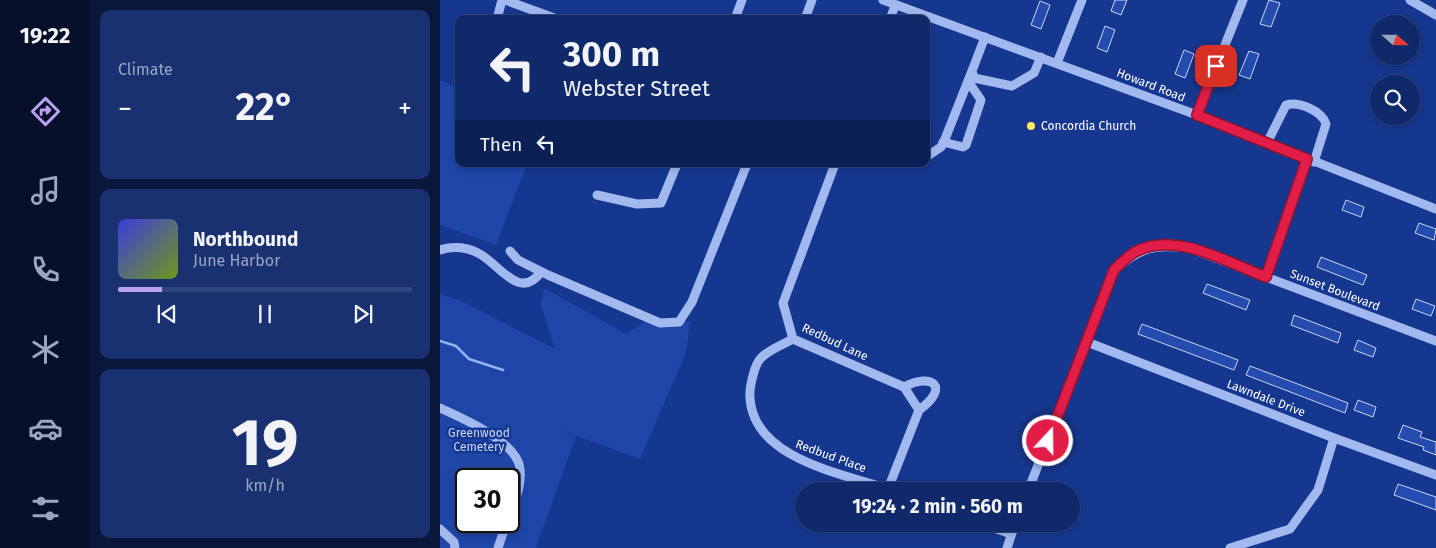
<!DOCTYPE html>
<meta charset="utf-8">
<style>
:root{--surface:#10296b;--page:#193171;--text:#f1f3f6;--muted:#9ca6c1;--line:#30457e;--accent:#bca0f2}
body{margin:0;font-family:"Fira Sans",sans-serif;background:var(--page);color:var(--text);height:100vh;display:flex;flex-direction:column;font-size:19px;white-space:nowrap}
*{box-sizing:border-box;margin:0}
p{font-size:16px;color:var(--muted)}
.icon{flex:none;width:28px;height:28px;fill:none;stroke:currentColor;stroke-width:2;stroke-linecap:round;stroke-linejoin:round}
.map{position:relative;flex:1;overflow:hidden}
.panel{display:flex;flex-direction:column;gap:10px;padding:10px;background:#09173b;width:350px}
.panel>*{flex:none}
.hud{position:absolute;left:15px;top:15px;width:475px;height:152px;border-radius:10px;box-shadow:0 2px 8px #0003,0 0 0 1px var(--line);background:#10296b;color:var(--text);overflow:hidden}
.needle{width:32px;rotate:111deg}
.tools{position:absolute;left:930px;top:15px;display:grid;gap:10px}
.tools a{display:grid;place-items:center;width:50px;height:50px;border-radius:50%;background:var(--surface);box-shadow:0 2px 8px #0003,0 0 0 1px var(--line);font-size:25px}
.speed{position:absolute;left:15px;top:468px;display:flex;gap:10px;font-size:25px;font-weight:700;text-align:center}
.speed>*{display:grid;place-content:center;width:65px;height:65px;border-radius:50%;background:var(--surface);box-shadow:0 2px 8px #0003,0 0 0 1px var(--line);line-height:1}
.speed .limit{border:2px solid #111;border-radius:8px;background:#fff;color:#111}
.pin{position:absolute;display:grid;place-items:center;width:42px;height:42px;color:#fff;margin:-21px;border-radius:10px;box-shadow:0 2px 8px #0006}
.me{position:absolute;width:55px;margin:-28px;rotate:21deg;stroke-linejoin:round;filter:drop-shadow(0 0 4px #0008)}
.turn{display:flex;align-items:center;gap:18px;height:105px;padding:0 25px;font-size:22px}
.turn .icon{width:65px;height:65px;stroke-width:2.5}
.turn b{display:block;font-size:35px;line-height:42px}
.then{display:flex;align-items:center;height:48px;padding:0 25px;background:#0003;gap:10px;font-size:19px}
.big{font-size:38px;font-weight:700;line-height:1.1}
.panel .tile{flex:1;display:flex;flex-direction:column;justify-content:center;gap:8px;min-width:0;padding:0 18px;border-radius:10px;background:var(--page)}
.panel .dial{align-items:center;gap:0}
.dial b{font-size:65px;line-height:1}
.song{display:flex;align-items:center;gap:15px}
.cover{width:60px;height:60px;border-radius:8px;background:linear-gradient(135deg,hsl(240 70% 55%),hsl(80 70% 35%))}
.played{height:5px;border-radius:2px;background:linear-gradient(90deg,var(--accent) 15%,var(--line) 15%)}
.keys{display:flex;justify-content:space-around;direction:ltr}
.heat{display:flex;justify-content:space-between;align-items:center;font-size:28px;direction:ltr}
.trip{position:absolute;left:355px;top:482px;width:285px;height:50px;border-radius:25px;background:var(--surface);box-shadow:0 2px 8px #0003,0 0 0 1px var(--line);font-weight:700;line-height:50px;text-align:center}
main{display:flex;flex:1;min-height:0}
.dock{display:flex;flex-direction:column;width:90px;justify-content:space-around;align-items:center;background:#06102b;color:var(--muted)}
.dock .icon{width:35px;height:35px}
.dock .selected{color:var(--accent)}
.dock b{font-size:22px;color:var(--text)}
.map>svg:first-child{display:block}
.green{fill:#1e46a9;fill-rule:evenodd}
.lines{fill:none;stroke-linecap:round;stroke-linejoin:round}
.stream{stroke:#95b1f3;stroke-width:2.5}
.building{fill:#244bae;stroke:#c9d7fb}
.minor{stroke:#a2b9f0;stroke-width:9}
.route-casing{stroke:#92132f;stroke-width:12}
.route{stroke:#e11d48;stroke-width:9}
.poi-dot{fill:#ffeb61;stroke:#16378f;stroke-width:2}
.labels{text-anchor:middle;dominant-baseline:central;stroke-width:5;stroke-linejoin:round;paint-order:stroke}
.street-label{font-size:12px;fill:#fff;stroke:#16378f}
.poi-label{font-size:12px;fill:#fff;stroke:#16378f;text-anchor:start}
.park-label{font-size:12px;fill:#c9d7fb;stroke:#16378f}
</style>
<main>
<nav class="dock">
<b>19:22</b>
<svg class="icon selected" aria-label="directions" viewBox="0 0 24 24"><path d="M12 3l9 9-9 9-9-9zM9 14v-3h6M13 9l2 2-2 2"/></svg>
<svg class="icon" aria-label="music" viewBox="0 0 24 24"><path d="M9 18V5l10-2v13"/><circle cx="6" cy="18" r="3"/><circle cx="16" cy="16" r="3"/></svg>
<svg class="icon" aria-label="phone" viewBox="0 0 24 24"><path d="M5 4h4l2 5-3 2q2 4 5 5l2-3 5 2v4C11 20 4 13 5 4z"/></svg>
<svg class="icon" aria-label="climate" viewBox="0 0 24 24"><path d="M12 3v18M4 7l16 10M4 17L20 7"/></svg>
<svg class="icon" aria-label="car" viewBox="0 0 24 24"><path d="M5 17H2v-5l4-1 3-4h7l3 4 3 1v5h-3M9 17h6M6 11h13"/><circle cx="7" cy="17" r="2"/><circle cx="17" cy="17" r="2"/></svg>
<svg class="icon" aria-label="filters" viewBox="0 0 24 24"><path d="M4 7h16M4 17h16"/><circle cx="9" cy="7" r="2"/><circle cx="15" cy="17" r="2"/></svg>
</nav>
<section class="panel">
<div class="tile"><p>Climate</p>
<div class="heat"><a>−</a><b class="big">22°</b><a>+</a></div>
</div>
<div class="tile">
<div class="song"><i class="cover"></i><div><b>Northbound</b><p>June Harbor</p></div></div>
<div class="played"></div>
<div class="keys"><svg class="icon" aria-label="previous" viewBox="0 0 24 24"><path d="M18 5L8 12l10 7zM5 5v14"/></svg><svg class="icon" aria-label="pause" viewBox="0 0 24 24"><path d="M8 5v14M16 5v14"/></svg><svg class="icon" aria-label="next" viewBox="0 0 24 24"><path d="M6 5l10 7-10 7zM19 5v14"/></svg></div>
</div>
<div class="tile dial"><b>19</b><p>km/h</p></div>
</section>
<div class="map">
<svg width="996" height="548" viewBox="0 0 996 548">
<rect width="100%" height="100%" fill="#16378f"/>
<!-- green -->
<g class="green">
<path d="M0,80L19,89V164H87L56,245L0,225Z"/>
<path d="M104,288L186,334L204,322L250,321L246,353L200,459L121,430L136,436L96,548H0V294L21,301L115,349L101,305ZM26,479H69V521H26Z"/>
</g>
<g class="lines">
<!-- stream -->
<path class="stream" d="M0,341L16,346L29,359L63,370"/>
</g>
<!-- building -->
<g class="building">
<path d="M675,0H687L681,15L671,11Z"/>
<path d="M829,0L840,3L831,27L820,24Z"/>
<path d="M600,1L610,5L601,29L591,25Z"/>
<path d="M665,26L675,30L667,52L657,48Z"/>
<path d="M744,50L754,54L745,78L735,74Z"/>
<path d="M809,51L819,54L810,79L799,75Z"/>
<path d="M906,200L924,207L921,217L902,210Z"/>
<path d="M979,223L996,229L994,240L975,233Z"/>
<path d="M881,257L927,275L923,285L877,267Z"/>
<path d="M767,284L810,300L806,310L763,293Z"/>
<path d="M976,299L995,306L991,316L972,309Z"/>
<path d="M854,315L901,333L898,343L851,325Z"/>
<path d="M702,324L798,360L794,370L698,334Z"/>
<path d="M918,340L936,348L933,357L914,350Z"/>
<path d="M810,366L908,403L905,413L806,375Z"/>
<path d="M918,400L936,407L933,417L914,410Z"/>
<path d="M963,425L982,432L980,437L996,442V455L983,450L984,447L958,438Z"/>
<path d="M958,484L996,497V510L954,495Z"/>
</g>
<g class="lines">
<!-- minor -->
<g class="minor">
<path d="M65,0L117,19"/>
<path d="M443,0L757,115L996,209"/>
<path d="M970,0L996,15"/>
<path d="M57,19L62,0"/>
<path d="M295,19L302,0"/>
<path d="M365,19L372,0"/>
<path d="M450,19L455,6"/>
<path d="M545,37L532,71L534,78L572,86L594,73L601,57"/>
<path d="M617,63L642,0"/>
<path d="M757,115L803,0"/>
<path d="M503,142L523,147L526,145L541,100L528,81"/>
<path d="M827,143L846,105C859,101 882,111 886,124L874,162"/>
<path d="M486,157L501,147L505,139L532,71"/>
<path d="M395,164L343,303L353,339L464,387L479,410L448,489"/>
<path d="M157,195L197,204L221,203L237,164"/>
<path d="M0,250C13,246 26,247 38,253C59,263 79,302 101,272"/>
<path d="M70,251L78,260L108,275L220,323L239,322L252,302L307,164"/>
<path d="M826,277L867,159"/>
<path d="M353,339C344,344 328,350 321,358C314,365 309,389 310,398C314,461 407,474 454,491"/>
<path d="M647,342L894,438L996,475"/>
<path d="M464,387C492,372 511,387 479,410"/>
<path d="M0,408C22,418 78,442 80,469C82,487 74,502 69,518"/>
<path d="M588,491L674,270C702,247 713,244 749,248L996,341"/>
<path d="M543,524L571,534"/>
<path d="M0,529L14,542L15,548"/>
<path d="M58,548L67,521"/>
<path d="M567,548L575,524"/>
<path d="M790,548L850,529L878,490L894,438"/>
</g>
</g>
<g class="lines">
<!-- route casing -->
<g class="route-casing">
<path id="route" d="M608,441L674,270C680,264 687,257 695,252C735,230 788,263 826,277L867,159L757,115L776,66"/>
</g>
<!-- route -->
<use href="#route" class="route"/>
</g>
<!-- markers -->
<circle class="poi-dot" cx="591" cy="126" r="5"/>
<g class="labels">
<!-- street labels -->
<g class="street-label">
<text transform="translate(711 85) rotate(21)">Howard Road</text>
<text transform="translate(895 290) rotate(21)">Sunset Boulevard</text>
<text transform="translate(395 342) rotate(25)">Redbud Lane</text>
<text transform="translate(826 398) rotate(21)">Lawndale Drive</text>
<text transform="translate(391 456) rotate(20)">Redbud Place</text>
</g>
<!-- poi labels -->
<g class="poi-label">
<text x="601" y="126">Concordia Church</text>
</g>
<!-- park labels -->
<g class="park-label">
<text x="39" y="433">Greenwood<tspan x="39" dy="14">Cemetery</tspan></text>
</g>
</g>
</svg>
<div class="tools">
<a><svg class="needle" viewBox="-14 -14 28 28"><path d="M0-13l5 13h-10z" fill="#e53935"/><path d="M0 13l5-13h-10z" fill="#9ca6c1"/></svg></a>
<a><svg class="icon" aria-label="search" viewBox="0 0 24 24"><circle cx="10" cy="10" r="6"/><path d="M15 15l6 6"/></svg></a>
</div>
<div class="speed"><div class="limit">30</div></div>
<div class="pin" style="left:776px;top:66px;background:#d93025"><svg class="icon" aria-label="arrive" viewBox="0 0 24 24"><path d="M6 21V4h12l-3 4 3 4H6"/></svg></div>
<svg class="me" style="left:608px;top:441px" viewBox="-20 -20 40 40"><circle r="17" fill="#e11d48" stroke="#fff" stroke-width="3"/><path d="M0-11L8 9 0 5-8 9z" fill="#fff"/></svg>
<div class="trip">19:24 · 2 min · 560 m</div>
<div class="hud">
<div class="turn"><svg class="icon" aria-label="left" viewBox="0 0 24 24"><path d="M17 20v-9H6M10 6l-5 5 5 5"/></svg><div><b>300 m</b>Webster Street</div></div>
<div class="then">Then<svg class="icon" aria-label="left" viewBox="0 0 24 24"><path d="M17 20v-9H6M10 6l-5 5 5 5"/></svg></div>
</div>
</div>
</main>
